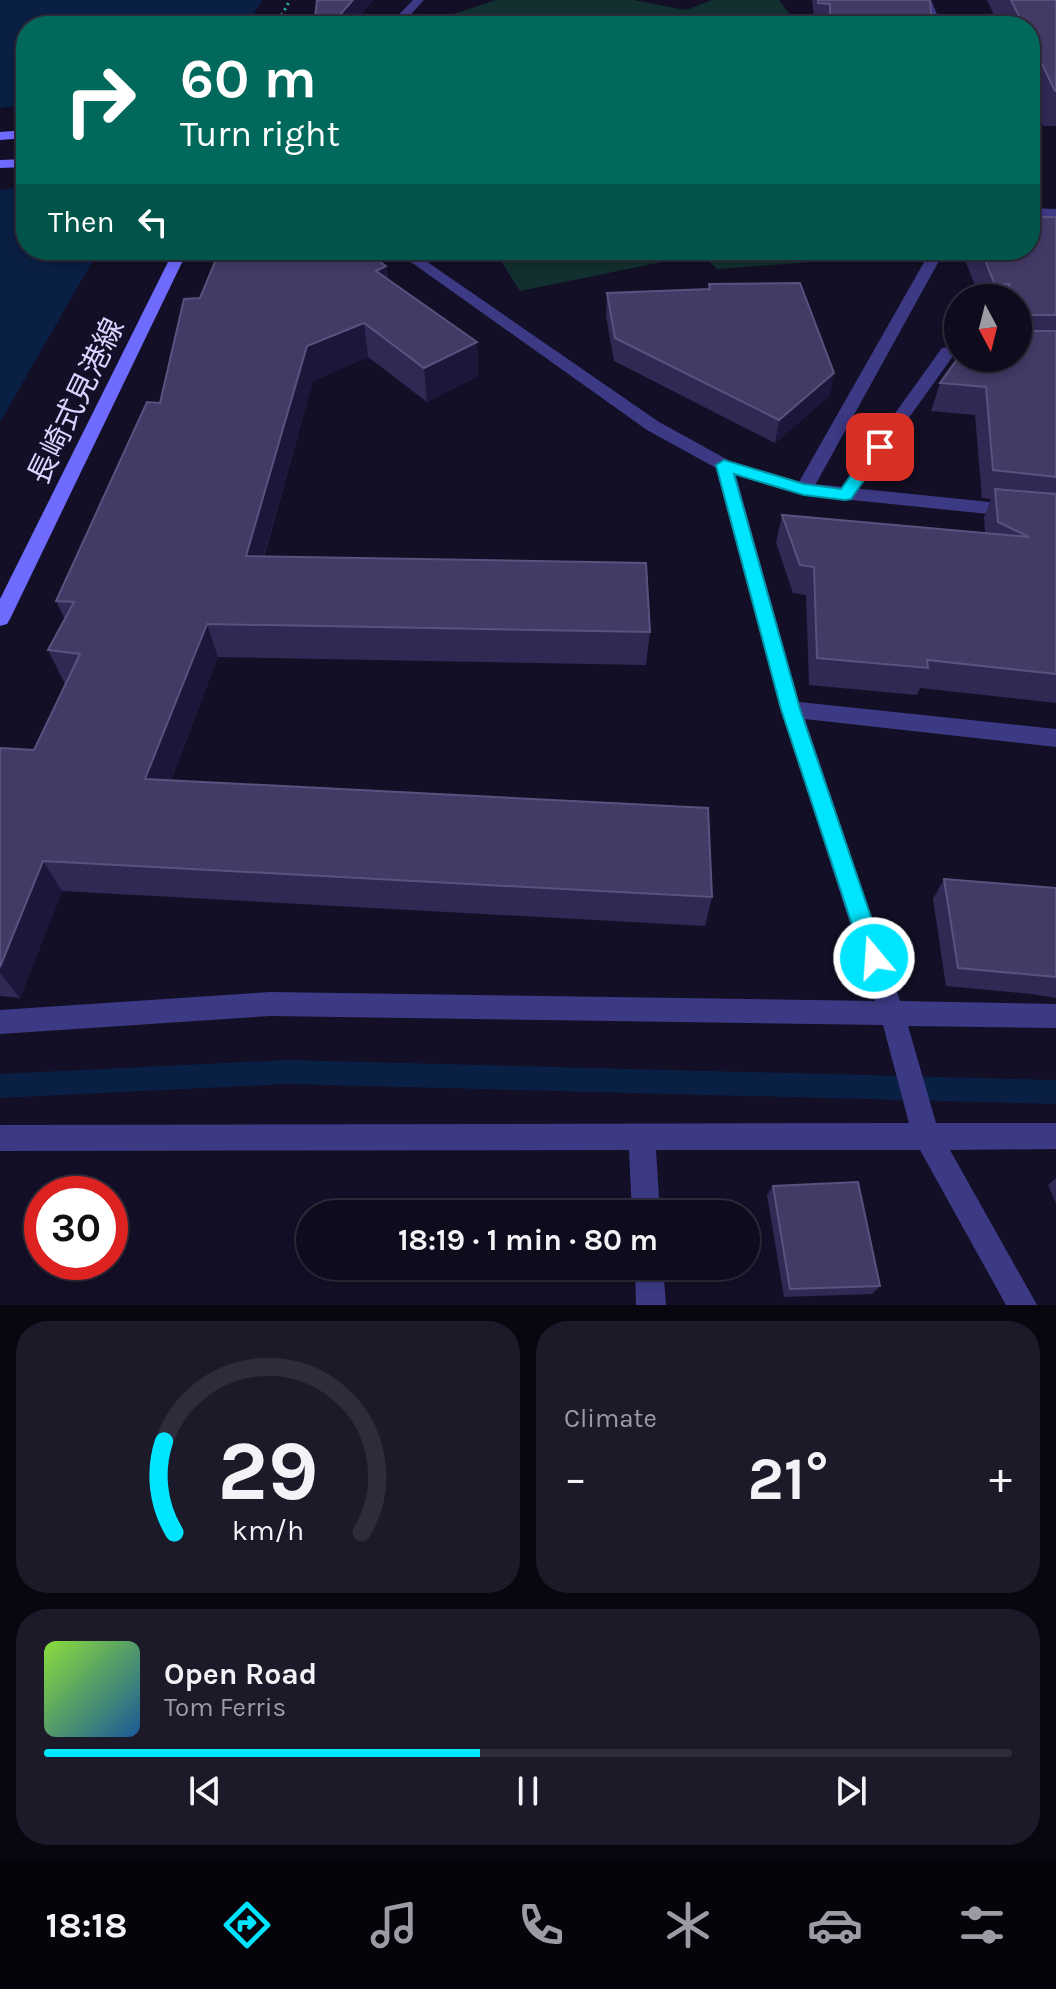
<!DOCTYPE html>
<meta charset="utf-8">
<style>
:root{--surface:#0e0b1c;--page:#1c1929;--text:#f1f3f6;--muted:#9b9ba3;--line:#2e2b3b;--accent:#00e5ff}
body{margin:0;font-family:Karla,"Noto Sans JP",sans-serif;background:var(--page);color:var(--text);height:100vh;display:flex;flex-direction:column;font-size:30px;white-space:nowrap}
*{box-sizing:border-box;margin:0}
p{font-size:26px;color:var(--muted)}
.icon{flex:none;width:44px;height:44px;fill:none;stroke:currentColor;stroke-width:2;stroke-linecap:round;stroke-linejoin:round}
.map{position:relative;height:1305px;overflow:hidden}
.drawer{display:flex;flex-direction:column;gap:16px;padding:16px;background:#08060f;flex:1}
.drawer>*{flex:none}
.hud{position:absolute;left:16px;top:16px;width:1024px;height:244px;border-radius:32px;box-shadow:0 4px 12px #0003,0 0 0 2px var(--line);background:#00695c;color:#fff;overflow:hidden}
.needle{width:52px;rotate:173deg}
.controls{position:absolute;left:944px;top:284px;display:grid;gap:16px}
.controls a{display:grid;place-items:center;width:88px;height:88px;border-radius:50%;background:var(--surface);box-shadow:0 4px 12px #0003,0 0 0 2px var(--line);font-size:40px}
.speed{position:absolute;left:24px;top:1176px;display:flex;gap:16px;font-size:40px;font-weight:700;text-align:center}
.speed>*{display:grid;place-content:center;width:104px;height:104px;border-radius:50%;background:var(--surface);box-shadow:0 4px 12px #0003,0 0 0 2px var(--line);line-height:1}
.speed .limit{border:12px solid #d22;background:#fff;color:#111}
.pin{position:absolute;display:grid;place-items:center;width:68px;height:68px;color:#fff;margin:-34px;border-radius:16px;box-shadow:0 4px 12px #0006}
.me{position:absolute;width:88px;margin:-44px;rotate:342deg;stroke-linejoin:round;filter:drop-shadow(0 0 6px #0008)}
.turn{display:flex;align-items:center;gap:28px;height:168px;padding:0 32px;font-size:36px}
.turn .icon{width:104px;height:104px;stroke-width:2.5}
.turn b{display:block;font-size:56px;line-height:68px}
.then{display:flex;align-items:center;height:76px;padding:0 32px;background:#0003;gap:16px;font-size:30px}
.big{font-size:60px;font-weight:700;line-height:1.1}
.drawer .widget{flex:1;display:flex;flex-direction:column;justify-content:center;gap:12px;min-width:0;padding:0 28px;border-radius:32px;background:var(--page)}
.drawer .dial{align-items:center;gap:0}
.dial svg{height:208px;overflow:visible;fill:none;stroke:var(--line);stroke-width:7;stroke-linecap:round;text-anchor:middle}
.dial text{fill:var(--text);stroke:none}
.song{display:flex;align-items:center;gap:24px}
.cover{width:96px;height:96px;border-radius:12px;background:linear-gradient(135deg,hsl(90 70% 55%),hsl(210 70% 35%))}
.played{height:8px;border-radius:4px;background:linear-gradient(90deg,var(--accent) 45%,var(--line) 45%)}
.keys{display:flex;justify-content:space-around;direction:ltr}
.heat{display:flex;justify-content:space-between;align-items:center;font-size:44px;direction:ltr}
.drawer .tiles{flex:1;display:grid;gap:16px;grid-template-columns:1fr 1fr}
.widget:last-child{grid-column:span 2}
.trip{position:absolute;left:296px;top:1200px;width:464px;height:80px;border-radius:40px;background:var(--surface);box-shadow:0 4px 12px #0003,0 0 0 2px var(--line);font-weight:700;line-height:80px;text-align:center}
.menu{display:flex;height:128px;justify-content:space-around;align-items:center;background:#06040b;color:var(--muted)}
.menu .icon{width:56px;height:56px}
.menu .active{color:var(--accent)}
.menu b{font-size:36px;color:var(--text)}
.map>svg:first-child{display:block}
.green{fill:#12302f}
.water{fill:#0a1f44}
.pier{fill:#130f26}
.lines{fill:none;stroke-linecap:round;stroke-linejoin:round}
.stream{fill:#0a1f44;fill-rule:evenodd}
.path{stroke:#2fb8b0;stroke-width:3;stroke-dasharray:2 4;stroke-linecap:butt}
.minor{fill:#3d3a85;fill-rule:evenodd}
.tertiary{fill:#3d3a85;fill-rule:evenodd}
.secondary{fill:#6f6bff;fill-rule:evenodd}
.wall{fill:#312854}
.shaded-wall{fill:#1d163a}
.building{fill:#433a66;stroke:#5a527e;stroke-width:2}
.route{fill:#00e5ff;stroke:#0095a6;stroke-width:2}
.labels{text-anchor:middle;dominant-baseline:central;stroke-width:8;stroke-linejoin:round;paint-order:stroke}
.street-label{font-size:30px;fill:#d9d4ff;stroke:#130f26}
</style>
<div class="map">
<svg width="1056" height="1305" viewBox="0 0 1056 1305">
<rect width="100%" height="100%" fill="#130f26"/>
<!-- green -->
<g class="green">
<path d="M496,0H634L686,10L712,0H779L799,26H445L454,14Z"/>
<path d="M488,250H817L813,262L717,269L701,254L520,291L497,255Z"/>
</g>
<!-- water -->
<path class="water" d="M0,0H262L247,26H26V250H99L0,422Z"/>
<!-- pier -->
<path class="pier" d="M26,105V186L0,190V108Z"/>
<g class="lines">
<!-- stream -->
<path class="stream" d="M288,1060L1056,1080V1104L288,1084L0,1098V1074Z"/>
<!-- path -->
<path class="path" d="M276,26L290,0"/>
<!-- minor -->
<g class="minor">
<path d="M921,0H931L942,26H930Z"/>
<path d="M1030,208L1056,209V217L1030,216Z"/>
<path d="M931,250H945L813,489L810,493H798L795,489Z"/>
<path d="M958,346V356H953L851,499H839L836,495L839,491L942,348Z"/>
<path d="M724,459L733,465L799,702L1056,729V747L805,719L900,1001L1056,1004V1028L908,1026L936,1123H1056V1149L950,1150L1037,1305H1006L920,1150H656L660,1214H632L629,1150L0,1151V1125L909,1123L883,1025L270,1016L0,1034V1010L270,992L875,1001L781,709L715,465Z"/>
<path d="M635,1266H663L666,1305H636Z"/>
</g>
<!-- tertiary -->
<g class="tertiary">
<path d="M413,0H424L400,26H388Z"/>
<path d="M394,250H410L659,422L730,461L805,483L1056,509V521L804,495L718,469L647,430Z"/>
</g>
<!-- secondary -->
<g class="secondary">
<path d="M26,130V138L0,140V132Z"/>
<path d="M26,159V167L0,168V160Z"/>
<path d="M174,250H188L10,619L7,624L0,626V599Z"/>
</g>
</g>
<!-- wall -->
<g class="wall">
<path d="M812,0H930L932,26H826V24H815Z"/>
<path d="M987,0H1056V126H1043L1030,96V26H999Z"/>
<path d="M1056,217V703L920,688L917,695L809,685L806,595L793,593L776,543L782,515L985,533L984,517L991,499L982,498L975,415L931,411L940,383L1018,298H980L961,250H1030Z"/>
<path d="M386,266L388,279L477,342L478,376L427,402L368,357L313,381L264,557L650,632L646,665L218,657L171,780L712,897L705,926L62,891L20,998L0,996V748L34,750L65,684L48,650L65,620L56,601L160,403L200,298Z"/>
<path d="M709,284L834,373L829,396L775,443L614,361L606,316L607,293L708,289Z"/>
<path d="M944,879L1056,888V998L1031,994L946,986L933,899Z"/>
<path d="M1056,1178V1204L1048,1185Z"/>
<path d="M773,1186L880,1286L872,1294L784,1297L767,1195Z"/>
</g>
<!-- shaded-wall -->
<g class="shaded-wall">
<path d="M353,0H374L352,26H330Z"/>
<path d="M386,266L390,300L376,271Z"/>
<path d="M364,323L368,357L313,381L254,590L246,556L307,346Z"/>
<path d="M477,342L478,376L427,402L424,368Z"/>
<path d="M834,373L829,396L775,443L779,420Z"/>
<path d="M207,624L218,657L159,810L145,779Z"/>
<path d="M43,861L62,891L20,998L0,973V967Z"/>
</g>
<!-- building -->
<g class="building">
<path d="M317,0H353L330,26H314Z"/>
<path d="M818,0H930L932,26H856L830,23V4L818,3Z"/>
<path d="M1011,0H1056V91H1055L1030,39V26H1024Z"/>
<path d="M1030,217H1056V315H1029L1026,328L1029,331H1056V477L993,470L986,387L940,383L958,358H1018V298H1000L1010,284L995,285L981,250H1030Z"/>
<path d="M220,250H363L386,266L376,271L477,342L424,368L364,323L307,346L246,556L646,563L650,632L207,624L145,779L708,808L712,897L43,861L0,967V748L34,750L80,654L48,650L74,602L56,601L147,402L160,403L184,299L200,298Z"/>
<path d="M800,283L834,373L779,420L615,338L607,293L710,289L709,284Z"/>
<path d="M995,489L1056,494V674L927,660L928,668L817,658L814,567L800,565L782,515L1029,537L998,522Z"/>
<path d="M944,879L1056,888V977L958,968Z"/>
<path d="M858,1182L880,1286L790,1289L773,1186Z"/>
</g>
<!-- route -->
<path class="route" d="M880,442L887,447L851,499L845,500L804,495L734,474L800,709L885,958L882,966L874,969L866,966L863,958L781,709L716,465L724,460L804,484L841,489L874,443Z"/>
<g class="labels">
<!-- street labels -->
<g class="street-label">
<text transform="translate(76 401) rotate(-64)">長崎式見港線</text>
</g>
</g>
</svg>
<div class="controls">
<a><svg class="needle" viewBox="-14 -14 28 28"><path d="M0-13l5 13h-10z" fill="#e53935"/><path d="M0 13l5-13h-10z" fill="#9b9ba3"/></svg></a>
</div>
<div class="speed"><div class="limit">30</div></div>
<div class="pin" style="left:880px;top:447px;background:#d93025"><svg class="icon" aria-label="arrive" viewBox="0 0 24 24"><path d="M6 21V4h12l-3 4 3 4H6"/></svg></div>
<svg class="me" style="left:874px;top:958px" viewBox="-20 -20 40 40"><circle r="17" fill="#00e5ff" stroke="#fff" stroke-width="3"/><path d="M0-11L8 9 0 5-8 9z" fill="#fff"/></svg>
<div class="trip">18:19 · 1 min · 80 m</div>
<div class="hud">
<div class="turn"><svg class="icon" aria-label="right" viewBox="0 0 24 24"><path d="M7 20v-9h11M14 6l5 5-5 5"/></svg><div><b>60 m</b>Turn right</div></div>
<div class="then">Then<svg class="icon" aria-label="left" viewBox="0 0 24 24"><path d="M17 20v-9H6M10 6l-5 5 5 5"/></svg></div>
</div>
</div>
<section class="drawer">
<div class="tiles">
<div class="widget dial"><svg viewBox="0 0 100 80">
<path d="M14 69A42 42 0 1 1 86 69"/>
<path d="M14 69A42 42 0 0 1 10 34" stroke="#00e5ff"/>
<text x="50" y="56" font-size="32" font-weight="700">29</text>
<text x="50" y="72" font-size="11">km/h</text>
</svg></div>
<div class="widget"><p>Climate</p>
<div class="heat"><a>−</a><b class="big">21°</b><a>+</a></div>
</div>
<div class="widget">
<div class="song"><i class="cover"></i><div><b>Open Road</b><p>Tom Ferris</p></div></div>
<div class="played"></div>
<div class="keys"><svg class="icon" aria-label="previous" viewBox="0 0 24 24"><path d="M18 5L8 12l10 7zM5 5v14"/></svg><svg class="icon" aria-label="pause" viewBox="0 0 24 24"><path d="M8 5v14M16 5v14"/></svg><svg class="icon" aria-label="next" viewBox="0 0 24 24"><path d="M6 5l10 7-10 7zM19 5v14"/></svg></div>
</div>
</div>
</section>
<nav class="menu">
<b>18:18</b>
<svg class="icon active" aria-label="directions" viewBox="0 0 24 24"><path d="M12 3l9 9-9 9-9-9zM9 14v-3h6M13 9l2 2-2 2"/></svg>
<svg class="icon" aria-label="music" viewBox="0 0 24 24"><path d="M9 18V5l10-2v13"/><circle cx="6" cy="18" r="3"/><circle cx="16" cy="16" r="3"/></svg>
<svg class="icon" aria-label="phone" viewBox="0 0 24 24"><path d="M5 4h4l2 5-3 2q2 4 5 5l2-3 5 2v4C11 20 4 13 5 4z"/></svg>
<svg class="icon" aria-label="climate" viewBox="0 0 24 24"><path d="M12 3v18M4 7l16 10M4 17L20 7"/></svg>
<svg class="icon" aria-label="car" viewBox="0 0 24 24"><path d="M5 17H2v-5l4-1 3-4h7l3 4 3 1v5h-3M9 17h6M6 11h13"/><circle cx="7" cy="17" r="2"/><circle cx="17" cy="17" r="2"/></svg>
<svg class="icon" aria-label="filters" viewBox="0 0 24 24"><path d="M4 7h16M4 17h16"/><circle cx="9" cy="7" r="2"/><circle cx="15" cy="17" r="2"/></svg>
</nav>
